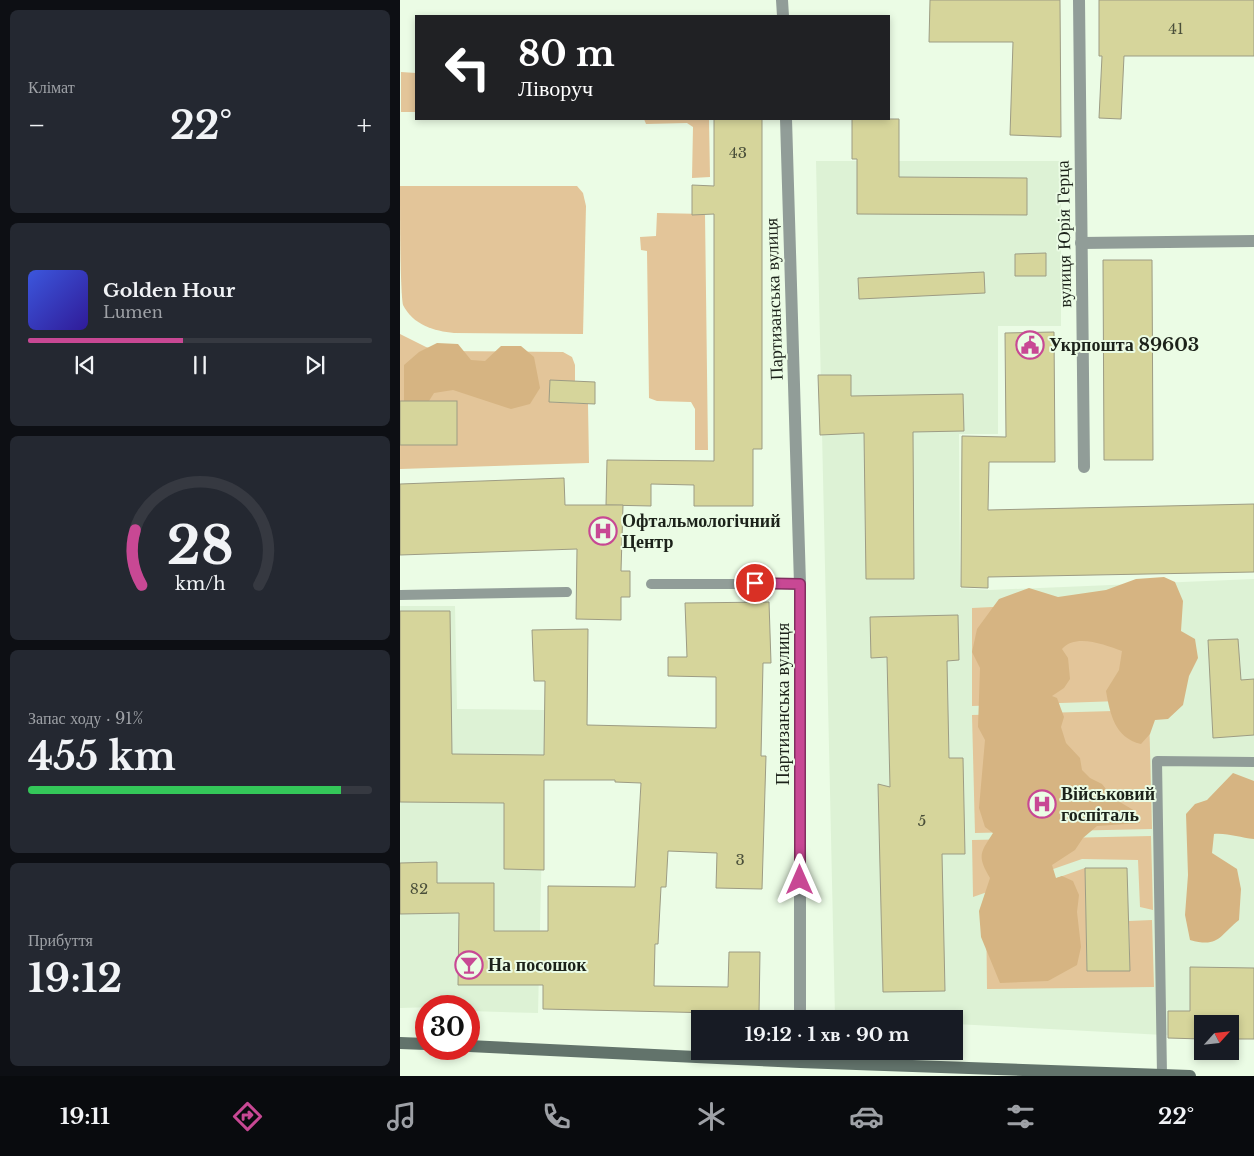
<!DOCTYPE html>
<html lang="uk">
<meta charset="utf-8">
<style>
:root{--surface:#171b24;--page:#242831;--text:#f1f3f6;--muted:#9ea1a6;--line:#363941;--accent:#c84894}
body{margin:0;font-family:"Libre Baskerville",serif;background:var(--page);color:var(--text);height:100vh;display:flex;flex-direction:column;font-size:19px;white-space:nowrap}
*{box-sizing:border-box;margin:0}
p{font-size:16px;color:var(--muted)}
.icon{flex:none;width:28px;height:28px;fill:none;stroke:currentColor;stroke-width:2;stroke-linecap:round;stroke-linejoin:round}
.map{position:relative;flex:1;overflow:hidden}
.side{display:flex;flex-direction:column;gap:10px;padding:10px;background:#0d0f14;width:400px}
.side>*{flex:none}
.guide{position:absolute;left:15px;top:15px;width:475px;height:105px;border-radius:0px;box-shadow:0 2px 8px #0003;background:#202124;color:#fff;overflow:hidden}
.needle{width:32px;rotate:63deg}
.controls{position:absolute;left:794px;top:1015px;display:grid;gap:10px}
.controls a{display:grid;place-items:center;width:45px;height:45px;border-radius:0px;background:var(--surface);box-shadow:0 2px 8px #0003;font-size:25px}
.speed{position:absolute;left:15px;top:995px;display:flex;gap:10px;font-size:25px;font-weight:700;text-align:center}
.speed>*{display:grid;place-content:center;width:65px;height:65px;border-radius:50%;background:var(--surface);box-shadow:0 2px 8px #0003;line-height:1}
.speed .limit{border:8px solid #d22;background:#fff;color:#111}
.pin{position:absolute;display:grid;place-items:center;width:42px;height:42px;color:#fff;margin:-21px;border:2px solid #fff;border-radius:50%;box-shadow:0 1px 5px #0007}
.me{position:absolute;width:55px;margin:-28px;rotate:0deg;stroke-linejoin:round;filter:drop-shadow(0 0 4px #0008)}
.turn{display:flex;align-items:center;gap:18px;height:105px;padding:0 20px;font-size:22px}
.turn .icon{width:65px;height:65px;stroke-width:2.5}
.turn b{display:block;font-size:35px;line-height:42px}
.big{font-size:38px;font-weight:800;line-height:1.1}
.side .tile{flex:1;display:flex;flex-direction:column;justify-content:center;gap:8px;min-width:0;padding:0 18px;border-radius:8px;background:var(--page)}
.side .dial{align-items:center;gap:0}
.dial svg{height:130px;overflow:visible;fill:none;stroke:var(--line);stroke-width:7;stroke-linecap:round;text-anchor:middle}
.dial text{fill:var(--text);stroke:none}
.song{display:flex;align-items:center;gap:15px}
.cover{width:60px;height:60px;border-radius:8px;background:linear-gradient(135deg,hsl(230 70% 55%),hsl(250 70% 35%))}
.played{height:5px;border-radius:2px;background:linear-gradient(90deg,var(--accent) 45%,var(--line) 45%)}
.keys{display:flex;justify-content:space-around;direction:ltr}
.heat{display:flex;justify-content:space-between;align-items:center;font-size:28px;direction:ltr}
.charge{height:8px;border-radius:4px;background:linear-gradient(90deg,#34c759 91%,var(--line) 0)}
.trip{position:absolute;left:291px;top:1010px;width:272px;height:50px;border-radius:0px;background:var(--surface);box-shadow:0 2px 8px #0003;font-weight:800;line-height:50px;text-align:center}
.menu{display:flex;height:80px;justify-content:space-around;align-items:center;background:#090b0e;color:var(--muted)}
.menu .icon{width:35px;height:35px}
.menu .selected{color:var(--accent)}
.menu b{font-size:22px;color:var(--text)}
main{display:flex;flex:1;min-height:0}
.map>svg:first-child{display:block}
.built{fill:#ddf2d5}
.green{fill:#e3c599}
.forest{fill:#d6b482}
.building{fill:#d6d59b;stroke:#9d9c84}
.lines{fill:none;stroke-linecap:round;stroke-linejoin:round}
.lane{stroke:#919d98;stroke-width:10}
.street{stroke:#919d98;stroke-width:12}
.secondary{stroke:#62736b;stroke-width:12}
.route-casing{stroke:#822f60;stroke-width:12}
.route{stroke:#c84894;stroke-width:9}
.labels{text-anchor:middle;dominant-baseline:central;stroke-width:4;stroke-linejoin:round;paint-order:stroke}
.number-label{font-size:15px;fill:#4a4f3a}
.street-label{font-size:18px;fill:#1c221a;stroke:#ebfce5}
.poi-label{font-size:18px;font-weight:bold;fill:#1c221a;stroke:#ebfce5;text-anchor:start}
</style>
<main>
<section class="side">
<div class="tile"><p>Клімат</p>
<div class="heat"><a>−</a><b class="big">22°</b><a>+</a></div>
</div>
<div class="tile">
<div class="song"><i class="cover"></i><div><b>Golden Hour</b><p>Lumen</p></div></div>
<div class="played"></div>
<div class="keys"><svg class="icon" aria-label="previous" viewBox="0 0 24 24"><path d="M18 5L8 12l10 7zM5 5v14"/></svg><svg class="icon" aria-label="pause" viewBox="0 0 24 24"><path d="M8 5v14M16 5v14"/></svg><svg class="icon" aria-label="next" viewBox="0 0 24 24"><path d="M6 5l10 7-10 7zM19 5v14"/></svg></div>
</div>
<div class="tile dial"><svg viewBox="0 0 100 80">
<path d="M14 69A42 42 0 1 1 86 69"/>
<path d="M14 69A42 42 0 0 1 10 35" stroke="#c84894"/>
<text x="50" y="56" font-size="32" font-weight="700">28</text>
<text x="50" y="72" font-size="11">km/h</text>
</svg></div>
<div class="tile"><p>Запас ходу · 91%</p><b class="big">455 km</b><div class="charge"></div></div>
<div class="tile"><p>Прибуття</p><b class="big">19:12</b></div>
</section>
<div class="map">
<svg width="854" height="1076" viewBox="0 0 854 1076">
<rect width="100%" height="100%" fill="#ebfce5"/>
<!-- built -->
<g class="built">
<path d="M416,161H661V326H598V434H559L560,588L589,590L854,579V1039L830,1038V1024H802V1037L555,1024V1019L435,1017Z"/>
<path d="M0,606H55L57,709L145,710L138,1013L69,1011V1006L0,1008Z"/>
</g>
<!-- green -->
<g class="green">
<path d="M1,72L16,73V112H1Z"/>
<path d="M244,119H309L310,177L292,178L293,127L287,123L246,124Z"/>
<path d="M0,186H177L183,193L186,206L183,334L54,333C34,331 13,325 3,305C0,292 0,206 0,186Z"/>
<path d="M257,213L305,214L308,450H295V409L291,402L257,401L249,398L247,251L241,250L240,237L256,236Z"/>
<path d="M0,334L26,347L39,351L163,352L172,357L175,365V381L149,402L188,404L189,463L0,469Z"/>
<path d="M775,598L779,699L572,706V608Z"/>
<path d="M749,710L752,829L575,833L572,715Z"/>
<path d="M751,836L753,910L740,907L738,860L682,859L573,897L572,840Z"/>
<path d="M685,868L687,971L730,970L729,921L752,920L754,987L587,989L586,903Z"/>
</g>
<!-- forest -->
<g class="forest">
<path d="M37,343L58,344L71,360L85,361L101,346H121L134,357L140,388L130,404L111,409L53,390L34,393L29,401H4V365L19,352Z"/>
<path d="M764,577L775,582L783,601L781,631L795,639L798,658L789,676L783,705L768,719L755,720L750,734L741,744C715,738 710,714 706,691L719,670L722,651C705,645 676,633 662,649L668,658L670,679L664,688L652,696L657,698L664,717L661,727L666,743L680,758L682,770L690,778L702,784L713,798L735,811L740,823L697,826L683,838L675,850L652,865L656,878L662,876L673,881L679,895L677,912L681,947L677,965L648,981L600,983L581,937L579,911L590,878C577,856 580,853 593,833L585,827L579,808L585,740L578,727L580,668L572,652L577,629L599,599L629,588L658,597L706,590L736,579Z"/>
<path d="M833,773L854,781V839C840,838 829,833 814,834L812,853L837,869L841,889L839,920C819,936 819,948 790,940L785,915L788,875L786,814L795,804L807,800Z"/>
</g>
<!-- building -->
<g class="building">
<path d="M530,0H660L661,137L610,135L613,42H529Z"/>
<path d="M699,0H854V56H724L721,119L699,118L702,56H699Z"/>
<path d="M314,119H362V449H353V506H294V485L251,484V506L206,505L207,460L314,461V214L292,215V185L314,186Z"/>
<path d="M452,119H499V177L627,178V215L457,214V159H452Z"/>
<path d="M646,253V276H615V254Z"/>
<path d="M703,260H752L753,460H704Z"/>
<path d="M584,272L585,293L459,299L458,278Z"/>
<path d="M654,332L655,462H589L588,510L854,504V572L588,577V588L561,587L562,436L606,437L605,333Z"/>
<path d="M418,375H451V396L563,394L564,431L513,432L514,579H466L464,433L420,435Z"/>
<path d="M150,380L195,382V404L149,402Z"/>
<rect x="0" y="401" width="57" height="44"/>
<path d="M164,478L165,505H223L221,571H230V597H221V620L176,619L177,549L0,555V484Z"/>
<path d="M369,602L371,663H363L361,756H366L362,889L316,888L317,853L268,851L266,887H261L258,944H255L254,986L328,987L329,952H360L359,1014L143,1009V985H58L59,913L0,914V863L37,862V883H94V931H148V886L235,887L241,783L215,782V780H144V870L104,869V803L0,802V611H50L52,754L144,755L145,681H134L132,630L188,629L187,725L316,728V677L268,676V657H287L285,603Z"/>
<path d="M558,615L559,660L547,661L549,758H563L565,854H542L545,991L483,992L478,784L490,787L487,657L471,658L470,617Z"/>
<path d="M838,639L841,680L854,679V735L813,738L808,640Z"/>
<path d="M685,868H727L730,971H687Z"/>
<path d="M790,967L854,968V1039H830V1024H802V1039L768,1038V1011H790Z"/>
</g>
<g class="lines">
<!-- lane -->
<g class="lane">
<path d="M251,584H400"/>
<path d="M0,595L167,592"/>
<path d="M762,1075L757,761L854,762"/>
</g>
<!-- street -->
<g class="street">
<path d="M382,0L383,16"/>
<path d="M679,0L684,467"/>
<path d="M386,119L400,584V1019"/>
<path d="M681,243L854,241"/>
</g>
<!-- secondary -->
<g class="secondary">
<path d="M0,1043L26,1044"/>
<path d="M69,1046L400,1062L790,1076"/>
</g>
</g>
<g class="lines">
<!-- route casing -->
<g class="route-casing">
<path id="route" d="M355,583L400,584V880"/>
</g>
<!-- route -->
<use href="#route" class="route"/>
</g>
<!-- icons -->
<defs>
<g id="civic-ring" transform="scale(1.4375)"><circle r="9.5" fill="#ebfce5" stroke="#c84894" stroke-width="1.5"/><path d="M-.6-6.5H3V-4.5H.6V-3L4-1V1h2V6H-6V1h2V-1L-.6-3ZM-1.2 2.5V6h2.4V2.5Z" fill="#c84894"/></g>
<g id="hospital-ring" transform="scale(1.4375)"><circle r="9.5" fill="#ebfce5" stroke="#c84894" stroke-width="1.5"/><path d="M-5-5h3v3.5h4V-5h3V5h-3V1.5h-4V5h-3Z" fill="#c84894"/></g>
<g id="bar-ring" transform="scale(1.4375)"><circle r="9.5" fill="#ebfce5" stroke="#c84894" stroke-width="1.5"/><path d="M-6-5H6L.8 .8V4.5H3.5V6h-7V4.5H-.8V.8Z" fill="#c84894"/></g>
</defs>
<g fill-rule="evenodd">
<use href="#civic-ring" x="630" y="345"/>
<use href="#hospital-ring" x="203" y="531"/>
<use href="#hospital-ring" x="642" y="804"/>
<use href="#bar-ring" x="69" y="965"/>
</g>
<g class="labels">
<!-- number labels -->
<g class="number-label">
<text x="776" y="28">41</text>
<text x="338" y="152">43</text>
<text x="522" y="820">5</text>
<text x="340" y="859">3</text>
<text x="19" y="888">82</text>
</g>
<!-- street labels -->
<g class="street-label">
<text transform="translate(664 234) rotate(-91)">вулиця Юрія Герца</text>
<text transform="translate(374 299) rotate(-92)">Партизанська вулиця</text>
<text transform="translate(383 704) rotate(-90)">Партизанська вулиця</text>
</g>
<!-- poi labels -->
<g class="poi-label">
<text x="649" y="345">Укрпошта 89603</text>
<text x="222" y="521">Офтальмологічний<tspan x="222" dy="21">Центр</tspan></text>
<text x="661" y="794">Військовий<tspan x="661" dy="21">госпіталь</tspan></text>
<text x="88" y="965">На посошок</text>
</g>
</g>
</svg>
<div class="controls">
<a><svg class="needle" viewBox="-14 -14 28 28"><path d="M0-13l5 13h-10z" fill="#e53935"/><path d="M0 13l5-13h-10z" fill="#9ea1a6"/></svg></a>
</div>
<div class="speed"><div class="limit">30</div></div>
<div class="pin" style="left:355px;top:583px;background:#d93025"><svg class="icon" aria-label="arrive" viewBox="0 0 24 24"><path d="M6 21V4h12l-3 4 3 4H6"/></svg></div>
<svg class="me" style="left:400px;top:880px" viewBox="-20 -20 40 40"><path d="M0-17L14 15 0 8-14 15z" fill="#c84894" stroke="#fff" stroke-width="4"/></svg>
<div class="trip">19:12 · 1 хв · 90 m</div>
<div class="guide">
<div class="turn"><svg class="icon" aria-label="left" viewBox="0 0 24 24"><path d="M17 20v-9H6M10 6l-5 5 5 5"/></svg><div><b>80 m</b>Ліворуч</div></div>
</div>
</div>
</main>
<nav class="menu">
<b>19:11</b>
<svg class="icon selected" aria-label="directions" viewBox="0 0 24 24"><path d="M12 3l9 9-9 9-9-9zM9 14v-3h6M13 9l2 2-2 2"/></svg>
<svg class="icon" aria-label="music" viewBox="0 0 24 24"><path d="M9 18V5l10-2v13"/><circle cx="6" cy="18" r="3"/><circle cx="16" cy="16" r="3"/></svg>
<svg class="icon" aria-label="phone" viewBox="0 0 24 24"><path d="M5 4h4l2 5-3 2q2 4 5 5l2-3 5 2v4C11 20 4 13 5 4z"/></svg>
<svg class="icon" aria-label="climate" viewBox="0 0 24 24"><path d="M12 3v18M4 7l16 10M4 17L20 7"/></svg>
<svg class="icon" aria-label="car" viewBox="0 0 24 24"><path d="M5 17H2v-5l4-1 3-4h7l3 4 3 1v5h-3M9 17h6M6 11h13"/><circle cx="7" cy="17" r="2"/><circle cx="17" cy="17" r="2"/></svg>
<svg class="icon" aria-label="filters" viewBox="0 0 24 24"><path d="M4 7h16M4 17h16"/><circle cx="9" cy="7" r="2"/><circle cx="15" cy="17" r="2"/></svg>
<b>22°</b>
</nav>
